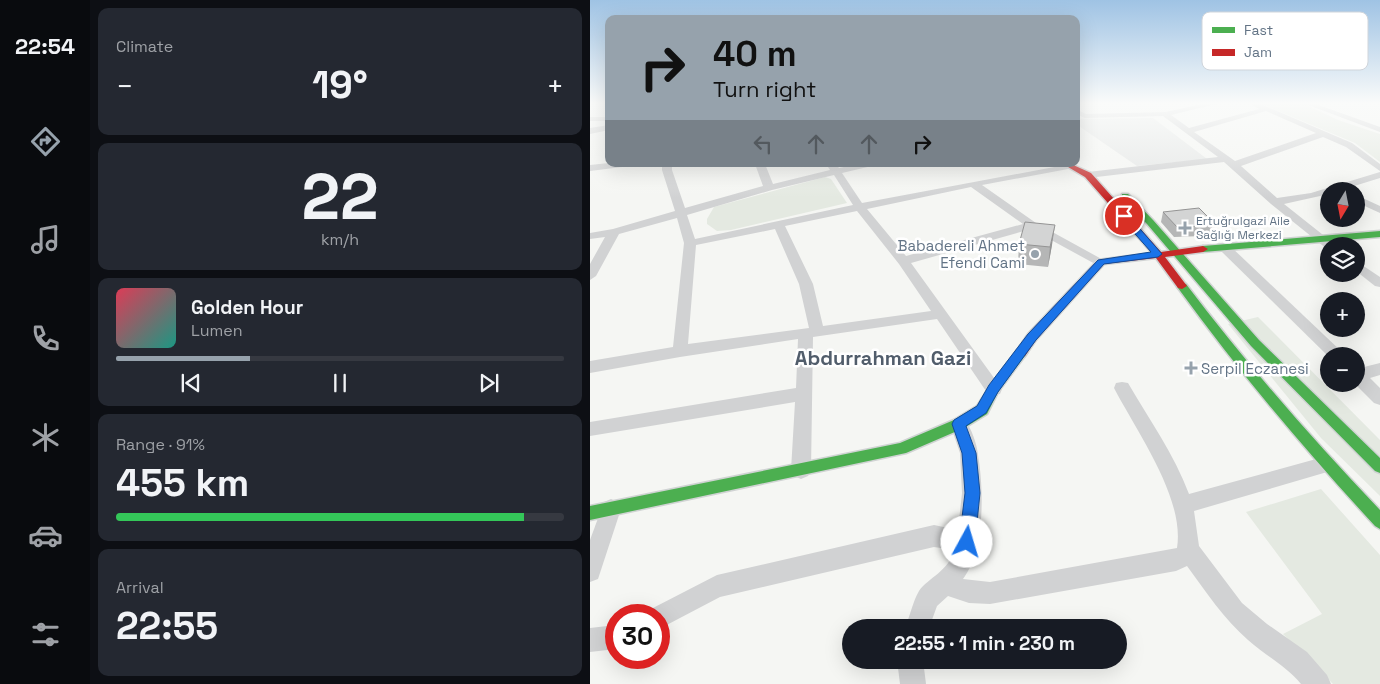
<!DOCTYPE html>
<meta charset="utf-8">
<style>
:root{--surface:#171b24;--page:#242831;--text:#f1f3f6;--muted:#9ea1a6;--line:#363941;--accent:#96a2ac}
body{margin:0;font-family:"Space Grotesk",sans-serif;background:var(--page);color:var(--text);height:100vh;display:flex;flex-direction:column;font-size:19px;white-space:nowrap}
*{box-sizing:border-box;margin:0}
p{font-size:16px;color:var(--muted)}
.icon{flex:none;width:28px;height:28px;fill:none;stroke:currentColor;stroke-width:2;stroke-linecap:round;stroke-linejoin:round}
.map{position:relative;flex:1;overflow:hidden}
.details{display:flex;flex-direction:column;gap:8px;padding:8px;background:#0d0f14;width:500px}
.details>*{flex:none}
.hud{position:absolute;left:15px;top:15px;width:475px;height:152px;border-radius:10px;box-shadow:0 5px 20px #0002;background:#96a2ac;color:#111;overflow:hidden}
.needle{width:32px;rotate:190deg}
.buttons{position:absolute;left:730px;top:182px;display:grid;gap:10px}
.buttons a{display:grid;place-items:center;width:45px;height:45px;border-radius:50%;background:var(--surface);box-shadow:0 5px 20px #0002;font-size:25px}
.speed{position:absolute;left:15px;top:604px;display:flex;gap:10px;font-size:25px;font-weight:700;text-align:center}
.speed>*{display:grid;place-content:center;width:65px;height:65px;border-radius:50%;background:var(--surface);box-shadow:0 5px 20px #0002;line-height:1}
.speed .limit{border:8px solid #d22;background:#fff;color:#111}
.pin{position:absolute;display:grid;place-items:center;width:42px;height:42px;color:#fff;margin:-21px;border:2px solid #fff;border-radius:50%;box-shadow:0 1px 5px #0007}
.me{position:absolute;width:55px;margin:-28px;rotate:6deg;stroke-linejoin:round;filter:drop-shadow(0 0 4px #0008)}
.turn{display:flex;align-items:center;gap:18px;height:105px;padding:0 25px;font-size:22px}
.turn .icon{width:65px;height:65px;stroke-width:2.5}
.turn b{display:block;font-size:35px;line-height:42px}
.lanes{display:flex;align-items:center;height:48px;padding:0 25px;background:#0003;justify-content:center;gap:25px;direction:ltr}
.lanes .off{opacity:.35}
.big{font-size:38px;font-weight:700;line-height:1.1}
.details .card{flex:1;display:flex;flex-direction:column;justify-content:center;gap:8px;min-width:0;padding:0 18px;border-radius:10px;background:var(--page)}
.details .dial{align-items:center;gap:0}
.dial b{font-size:65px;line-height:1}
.song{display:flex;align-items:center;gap:15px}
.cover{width:60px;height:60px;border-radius:8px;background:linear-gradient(135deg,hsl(350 70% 55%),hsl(170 70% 35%))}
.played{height:5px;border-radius:2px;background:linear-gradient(90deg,var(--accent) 30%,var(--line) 30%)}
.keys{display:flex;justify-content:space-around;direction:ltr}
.heat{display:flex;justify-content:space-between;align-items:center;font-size:28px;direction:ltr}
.charge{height:8px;border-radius:4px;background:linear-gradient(90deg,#34c759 91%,var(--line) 0)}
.trip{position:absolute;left:252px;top:619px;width:285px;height:50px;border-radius:25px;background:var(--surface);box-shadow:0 5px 20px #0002;font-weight:700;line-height:50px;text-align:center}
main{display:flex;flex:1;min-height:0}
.dock{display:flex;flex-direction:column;width:90px;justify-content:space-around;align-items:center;background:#090b0e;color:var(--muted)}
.dock .icon{width:35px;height:35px}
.dock .active{color:var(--accent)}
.dock b{font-size:22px;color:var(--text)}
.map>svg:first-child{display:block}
.built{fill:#e5e7e6}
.green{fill:#e4e9e1}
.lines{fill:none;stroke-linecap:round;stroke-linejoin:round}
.fast-casing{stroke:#d0d3d3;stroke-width:3}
.jam-casing{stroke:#d0d3d3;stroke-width:3}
.street{fill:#d1d2d3;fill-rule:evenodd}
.fast{fill:#4caf50;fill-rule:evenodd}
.jam{fill:#c62828;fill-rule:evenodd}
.wall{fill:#b5b6b6}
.shaded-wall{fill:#949494}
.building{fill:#d3d4d4;stroke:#949494}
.route{fill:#1a73e8;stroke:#114b97}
.poi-dot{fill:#96a2ac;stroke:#fff;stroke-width:2}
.labels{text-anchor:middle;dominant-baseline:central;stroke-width:5;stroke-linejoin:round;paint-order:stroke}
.far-poi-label{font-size:12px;fill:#637486;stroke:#fff;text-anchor:start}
.poi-label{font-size:15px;fill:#637486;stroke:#fff;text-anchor:end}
.district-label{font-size:20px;font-weight:bold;fill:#515d6b;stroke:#fff}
.key{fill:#fff;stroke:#d0d5db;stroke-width:1}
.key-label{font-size:14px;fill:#637486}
</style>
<main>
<nav class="dock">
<b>22:54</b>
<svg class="icon active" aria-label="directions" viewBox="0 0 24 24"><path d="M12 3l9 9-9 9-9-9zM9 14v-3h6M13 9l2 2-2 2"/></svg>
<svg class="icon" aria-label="music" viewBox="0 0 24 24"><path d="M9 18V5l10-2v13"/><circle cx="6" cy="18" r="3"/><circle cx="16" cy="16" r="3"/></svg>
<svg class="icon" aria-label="phone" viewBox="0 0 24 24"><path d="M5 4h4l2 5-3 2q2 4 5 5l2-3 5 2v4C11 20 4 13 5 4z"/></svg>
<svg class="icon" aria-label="climate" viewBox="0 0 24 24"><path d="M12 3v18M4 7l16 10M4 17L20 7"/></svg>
<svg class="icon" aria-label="car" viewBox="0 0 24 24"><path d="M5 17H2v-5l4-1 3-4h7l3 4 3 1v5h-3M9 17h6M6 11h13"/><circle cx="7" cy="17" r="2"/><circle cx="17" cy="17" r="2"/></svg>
<svg class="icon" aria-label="filters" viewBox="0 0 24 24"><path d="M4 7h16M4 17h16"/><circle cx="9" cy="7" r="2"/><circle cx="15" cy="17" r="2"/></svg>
</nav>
<section class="details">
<div class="card"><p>Climate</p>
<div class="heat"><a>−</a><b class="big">19°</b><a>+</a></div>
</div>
<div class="card dial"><b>22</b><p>km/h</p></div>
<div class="card">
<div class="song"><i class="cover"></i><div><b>Golden Hour</b><p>Lumen</p></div></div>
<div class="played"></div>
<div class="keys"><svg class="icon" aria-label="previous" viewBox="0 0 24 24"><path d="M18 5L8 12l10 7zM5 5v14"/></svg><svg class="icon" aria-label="pause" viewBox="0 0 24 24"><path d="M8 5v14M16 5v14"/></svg><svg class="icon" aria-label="next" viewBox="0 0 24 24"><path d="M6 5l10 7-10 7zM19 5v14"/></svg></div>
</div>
<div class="card"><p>Range · 91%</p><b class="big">455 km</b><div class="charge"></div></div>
<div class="card"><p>Arrival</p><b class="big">22:55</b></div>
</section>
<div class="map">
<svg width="790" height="684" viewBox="0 0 790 684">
<rect width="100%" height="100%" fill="#f5f6f3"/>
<!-- built -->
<path class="built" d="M563,118L617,159L547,166L486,124V119Z"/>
<!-- green -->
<g class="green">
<path d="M669,103H712L748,120L790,134V162L765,143Z"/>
<path d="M235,177L241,179L257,203L141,230L127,231L117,224V219L124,207Z"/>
<path d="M668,317L790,440V496L731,438L638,324Z"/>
<path d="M731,489L790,555V684H743L693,634L732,614L656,512Z"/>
</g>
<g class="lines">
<!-- fast casing -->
<g class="fast-casing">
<g id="fast">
<path d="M532,194H538L563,220L669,340L790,458V473L785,471L661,346L557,224L532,198Z"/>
<path d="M790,231V237L613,252L608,249L613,246Z"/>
<path d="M592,283L596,284C656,363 721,438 790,510V529L785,526C715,450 649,372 588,288L587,286L588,284Z"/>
<path d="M431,349L437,353L408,392L397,414L374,428L316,453L0,520V506L310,443L364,420L387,406L400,386L427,350Z"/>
</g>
</g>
<!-- jam casing -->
<g class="jam-casing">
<path id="jam" d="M473,164H481L501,173L571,252L613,246L618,249L613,252L575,257L597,286L592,289L588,288L566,258L514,264L446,340L435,356L431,357L425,353L438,334L508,260L562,253L495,177Z"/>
</g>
<!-- street -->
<g class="street">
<path d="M617,103H630L581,115L599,128L669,109L659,103H668L762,143L790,164V171L756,147L733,137L651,166L687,198L721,193L790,172V178L748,191H739V194L694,204L747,246H739V249H737L681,204L634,162L498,178L493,175L498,172L628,157L573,116L495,118L486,114V109L496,114L575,112ZM676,111L726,133L645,161L604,132Z"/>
<path d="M713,103H723L790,127V132Z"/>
<rect x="0" y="117" width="19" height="4"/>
<path d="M19,125V130L0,134V128Z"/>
<path d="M19,163L37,164L32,167L0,171V165Z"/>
<path d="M72,164H82V170L95,208L173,186L165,164H175L183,184L240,170L236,164H246L249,168L268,164H284L282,166L252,173L272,203L480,164L483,166L478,169L392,185L446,223L517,262L515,265H507L441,229L321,263L412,389L410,394L404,395L398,394L347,319L223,337L221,470L218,476L211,479L204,476L201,470L205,402L0,436V422L206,388L208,339L90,357L0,373V361L83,347L94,243L87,218L29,234L6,276L0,280V264L15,237L0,239V233L23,229L85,211L72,170ZM244,175L263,205L105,239L97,215L182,190ZM381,187L433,224L316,256L277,209ZM267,211L309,264L341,311L233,326L223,284L195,226ZM185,229L209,284L219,328L98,344L106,245Z"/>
<path d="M766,195L790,206V213L766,202Z"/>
<path d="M635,244L639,245L752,352L755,356L739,357L631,251L629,248L631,245Z"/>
<path d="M766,261L790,277V287L785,286L766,271Z"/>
<path d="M790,363V375L780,378L790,388V405L784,403L765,384L766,369Z"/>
<path d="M532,382L538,383C559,419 584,454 599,494L737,456L744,458L746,464L744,470L604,511L609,546L652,603L677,624L717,652L737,675L741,684H711C695,665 676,656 658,640C634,619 616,592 597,566L586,571L400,604L379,603L358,596L347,606L339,628H315C320,616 323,601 329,591C338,578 360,570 364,550L344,547L130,597L69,629V615H58L61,609L127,575L344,525L368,530L372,493L370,453L360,424L363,419L369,417L375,419C381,429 387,443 388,455C394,490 395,550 373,579L400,582L587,548C595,498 547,432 524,388L526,383Z"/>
<path d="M21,499L28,502L31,509L8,579L0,582V540L14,502Z"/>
<path d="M26,625V649L0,652V628Z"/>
<path d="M307,660H333L336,684H310Z"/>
</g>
<!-- fast -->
<use href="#fast" class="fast"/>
<!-- jam -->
<use href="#jam" class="jam"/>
</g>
<!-- wall -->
<g class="wall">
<path d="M573,212L624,223L620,233L614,234L613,236L584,237L571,222Z"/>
<path d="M429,244L462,245L458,267L428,264Z"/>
</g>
<!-- shaded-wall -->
<path class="shaded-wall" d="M465,225L462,245L458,267L460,247Z"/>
<!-- building -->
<g class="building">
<path d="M609,208L624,223L615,224L617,226L587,227L573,212Z"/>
<path d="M435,222L465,225L460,247L429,244Z"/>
</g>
<!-- sky -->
<linearGradient id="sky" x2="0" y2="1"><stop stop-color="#9fc3e4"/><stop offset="0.52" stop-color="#fafbfa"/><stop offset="1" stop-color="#fafbfa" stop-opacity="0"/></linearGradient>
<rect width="790" height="198" fill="url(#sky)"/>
<!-- route -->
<path class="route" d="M531,214H537L572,254L568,257L514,264L446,340L408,392L396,413L376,426L386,453L390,493L385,542L383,547L377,550L371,547L369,542L375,493L372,453L362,424L364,420L387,406L399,385L438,334L508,260L561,252L531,218Z"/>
<!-- markers -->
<g class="poi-dot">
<path d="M592.5 220.5h5v5h5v5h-5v5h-5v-5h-5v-5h5z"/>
<circle cx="445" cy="254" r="5"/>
<path d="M598.5 360.5h5v5h5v5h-5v5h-5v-5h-5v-5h5z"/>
</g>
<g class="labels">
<!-- far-poi labels -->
<g class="far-poi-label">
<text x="606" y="221">Ertuğrulgazi Aile<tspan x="606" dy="14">Sağlığı Merkezi</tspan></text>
</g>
<!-- poi labels -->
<g class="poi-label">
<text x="435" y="245">Babadereli Ahmet<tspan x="435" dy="17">Efendi Cami</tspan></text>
<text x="611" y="368" text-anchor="start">Serpil Eczanesi</text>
</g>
<!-- district labels -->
<g class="district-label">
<text x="293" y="358">Abdurrahman Gazi</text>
</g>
</g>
<!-- legend -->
<rect x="612" y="12" width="166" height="58" rx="8" class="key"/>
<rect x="622" y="27" width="23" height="6" fill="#4caf50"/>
<rect x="622" y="49" width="23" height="7" fill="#c62828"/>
<g class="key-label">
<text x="654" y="35">Fast</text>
<text x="654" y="57">Jam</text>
</g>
</svg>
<div class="buttons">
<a><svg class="needle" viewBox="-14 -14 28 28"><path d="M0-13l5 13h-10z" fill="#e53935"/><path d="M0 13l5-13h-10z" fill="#9ea1a6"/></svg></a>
<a><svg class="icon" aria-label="layers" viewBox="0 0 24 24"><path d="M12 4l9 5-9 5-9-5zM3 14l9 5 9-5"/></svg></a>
<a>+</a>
<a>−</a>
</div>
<div class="speed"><div class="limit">30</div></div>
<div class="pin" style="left:534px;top:216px;background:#d93025"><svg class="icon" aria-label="arrive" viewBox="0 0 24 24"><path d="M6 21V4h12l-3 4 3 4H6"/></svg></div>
<svg class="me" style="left:377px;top:542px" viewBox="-20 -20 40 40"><circle r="19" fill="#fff"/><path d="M0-13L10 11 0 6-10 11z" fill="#1a73e8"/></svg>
<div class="trip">22:55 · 1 min · 230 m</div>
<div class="hud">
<div class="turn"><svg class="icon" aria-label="right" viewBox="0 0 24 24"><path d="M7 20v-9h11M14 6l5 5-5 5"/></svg><div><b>40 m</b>Turn right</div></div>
<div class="lanes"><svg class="icon off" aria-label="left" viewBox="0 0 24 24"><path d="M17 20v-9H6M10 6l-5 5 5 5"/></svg><svg class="icon off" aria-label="ahead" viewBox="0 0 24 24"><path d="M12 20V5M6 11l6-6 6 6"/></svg><svg class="icon off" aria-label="ahead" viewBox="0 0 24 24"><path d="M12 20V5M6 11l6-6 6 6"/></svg><svg class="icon" aria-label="right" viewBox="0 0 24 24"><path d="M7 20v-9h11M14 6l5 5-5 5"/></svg></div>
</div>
</div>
</main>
